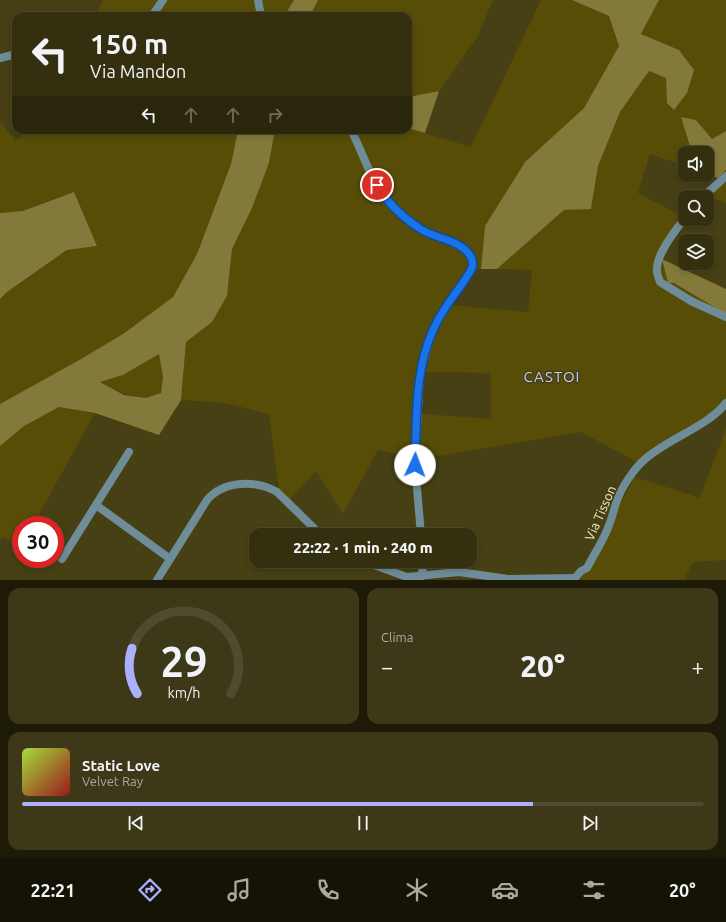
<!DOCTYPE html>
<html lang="it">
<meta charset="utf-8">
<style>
:root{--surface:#34300f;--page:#3c3818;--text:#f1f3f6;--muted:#a9a99e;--line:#4e4b2f;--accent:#aab0fb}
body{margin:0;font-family:Ubuntu,sans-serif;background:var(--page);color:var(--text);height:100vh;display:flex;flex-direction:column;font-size:15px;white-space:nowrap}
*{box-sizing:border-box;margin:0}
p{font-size:13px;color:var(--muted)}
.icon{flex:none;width:22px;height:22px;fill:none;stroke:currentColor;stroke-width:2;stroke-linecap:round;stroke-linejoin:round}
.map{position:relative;height:580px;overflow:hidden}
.details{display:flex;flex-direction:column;gap:8px;padding:8px;background:#1d1a08;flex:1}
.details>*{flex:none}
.top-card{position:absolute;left:12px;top:12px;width:400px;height:122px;border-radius:12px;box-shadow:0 2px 6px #0003,0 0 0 1px var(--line);background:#34300f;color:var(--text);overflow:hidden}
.tools{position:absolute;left:678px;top:146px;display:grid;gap:8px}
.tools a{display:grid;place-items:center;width:36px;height:36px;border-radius:8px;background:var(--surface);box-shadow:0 2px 6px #0003,0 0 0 1px var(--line);font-size:20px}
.speed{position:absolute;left:12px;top:516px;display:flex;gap:8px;font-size:20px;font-weight:700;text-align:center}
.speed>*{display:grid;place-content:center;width:52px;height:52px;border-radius:50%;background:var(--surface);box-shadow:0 2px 6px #0003,0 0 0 1px var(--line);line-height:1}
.speed .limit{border:6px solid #d22;background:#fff;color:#111}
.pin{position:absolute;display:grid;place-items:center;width:34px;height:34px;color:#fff;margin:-17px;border:2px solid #fff;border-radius:50%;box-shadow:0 1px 4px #0007}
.me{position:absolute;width:44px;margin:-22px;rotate:2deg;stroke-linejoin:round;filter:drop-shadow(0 0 3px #0008)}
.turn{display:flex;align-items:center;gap:14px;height:84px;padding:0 12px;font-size:18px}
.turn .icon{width:52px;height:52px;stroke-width:2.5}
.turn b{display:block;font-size:28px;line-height:34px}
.lanes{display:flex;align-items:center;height:38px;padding:0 12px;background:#0003;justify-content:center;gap:20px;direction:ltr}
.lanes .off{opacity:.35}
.big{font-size:30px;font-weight:800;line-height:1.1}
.details .widget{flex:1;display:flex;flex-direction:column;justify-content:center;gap:6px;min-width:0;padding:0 14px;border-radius:12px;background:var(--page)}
.details .dial{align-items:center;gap:0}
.dial svg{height:104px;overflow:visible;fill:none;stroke:var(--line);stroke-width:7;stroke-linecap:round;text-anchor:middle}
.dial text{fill:var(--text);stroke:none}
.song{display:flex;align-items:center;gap:12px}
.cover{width:48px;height:48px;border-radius:6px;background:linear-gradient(135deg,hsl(80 70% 55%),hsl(0 70% 35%))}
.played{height:4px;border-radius:2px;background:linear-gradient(90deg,var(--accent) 75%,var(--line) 75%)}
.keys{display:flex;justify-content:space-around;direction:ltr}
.heat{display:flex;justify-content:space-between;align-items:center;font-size:22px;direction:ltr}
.details .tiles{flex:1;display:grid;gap:8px;grid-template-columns:1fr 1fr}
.widget:last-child{grid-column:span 2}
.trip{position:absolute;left:249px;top:528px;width:228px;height:40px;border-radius:12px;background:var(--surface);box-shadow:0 2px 6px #0003,0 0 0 1px var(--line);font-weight:800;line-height:40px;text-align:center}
.tab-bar{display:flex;height:64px;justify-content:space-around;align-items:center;background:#151306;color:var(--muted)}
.tab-bar .icon{width:28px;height:28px}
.tab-bar .selected{color:var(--accent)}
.tab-bar b{font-size:18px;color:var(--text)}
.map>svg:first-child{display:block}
.green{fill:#574d07;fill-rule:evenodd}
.forest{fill:#83793b;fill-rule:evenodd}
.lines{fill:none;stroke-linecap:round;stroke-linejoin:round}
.street{stroke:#6f8d98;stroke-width:8}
.route-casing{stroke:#114b97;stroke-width:10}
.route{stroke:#1a73e8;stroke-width:7}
.labels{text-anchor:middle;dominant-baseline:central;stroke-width:3;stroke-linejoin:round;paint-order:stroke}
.street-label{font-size:13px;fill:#f5efc8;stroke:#464014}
.quarter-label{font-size:15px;letter-spacing:1px;fill:#c6cbf6;stroke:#464014}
</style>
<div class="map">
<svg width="726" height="580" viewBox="0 0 726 580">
<rect width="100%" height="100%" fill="#464014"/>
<!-- green -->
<g class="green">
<path d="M103,0H294L284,16H95Z"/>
<path d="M318,0H493L478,36L439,91L408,97V16H310Z"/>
<path d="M541,0H572L609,16L619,46L584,108L525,162L485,226L481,269H475L449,305L528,312L532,270L497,269L564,210L591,208L598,166L620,112L649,71L666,78L667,102L694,70L679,50L641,34L659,0H726V131L712,139L696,120L681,117L692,153H685V166L650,154L638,193L688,219L662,259L668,283H674L726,314V406L723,412L673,444L637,462L581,432L420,459L378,450L343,514L316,471L289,500L279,490L269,414L226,403L181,400L186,342L212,322L227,296L232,249L252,208L269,163L275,130H408V128L471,147ZM416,372L491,373V419L412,413Z"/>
<path d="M0,122L16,141L29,130H238L231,164L197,254L173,297L123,334L81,359L0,404V299L7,292L68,250L97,246L74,192L23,211L0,213Z"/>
<path d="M726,170V203L709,197L718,178Z"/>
<path d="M159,354L163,377L161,393L146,398L124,394L99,382L123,375Z"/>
<path d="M59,407L95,413L33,525H21V546L2,537L0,542V446L24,426Z"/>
<path d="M726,428V560L693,562L684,580H582L581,572L618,508L635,477L700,498Z"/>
</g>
<!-- forest -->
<g class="forest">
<path d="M294,0H318L310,16H284Z"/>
<path d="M572,0H659L641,34L679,50L694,70L687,93L674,110L667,103L666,78L649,71L620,112L598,166L591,209L564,210L497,269H481L485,226L525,162L584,108L619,46L609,16Z"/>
<path d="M439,91L425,133L408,128V97Z"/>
<path d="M681,117L696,120L712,139L726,131V170L718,178L707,174V153H692Z"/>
<path d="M238,130H275L269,163L252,208L232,249L227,296L212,322L186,342L181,400L159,435L95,413L59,407L24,426L0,446V404L81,359L123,334L173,297L197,254L231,164ZM159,354L163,377L161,393L146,398L124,395L100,382L123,375Z"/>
<path d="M74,192L97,246L67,250L7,292L0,299V213L23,211Z"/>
<path d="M662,259L726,289V314L674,283H668Z"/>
</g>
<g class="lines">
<!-- street -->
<g class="street">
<path d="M258,0L261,16"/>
<path d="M152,16L163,0"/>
<path d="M0,58L16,54"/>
<path d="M351,130C363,153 371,181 387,201C396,211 407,220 417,227C432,238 478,244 472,268L440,316L433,329L420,374L415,465L421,535"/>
<path d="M703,197L726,176"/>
<path d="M685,218C675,231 657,253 657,269C656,273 659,278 660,282L691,301L726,317"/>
<path d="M96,505L169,558"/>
<path d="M62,559L129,452"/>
<path d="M363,561L407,577L459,572L508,579L575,578"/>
<path d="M575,578L581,571L587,568C594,554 604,540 609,525C613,516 614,507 618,498C622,487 634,469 643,461C666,439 706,428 726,403"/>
<path d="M420,579L425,561"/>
<path d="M157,580L207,500C224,480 256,480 277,492L321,535"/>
</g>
</g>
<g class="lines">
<!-- route casing -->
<g class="route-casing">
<path id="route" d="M377,185C387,202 402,217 419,228C434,239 461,239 471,257C473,261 473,265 472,268C469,274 465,279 462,284C452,298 441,312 434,328C414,370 417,419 415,465"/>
</g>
<!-- route -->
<use href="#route" class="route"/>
</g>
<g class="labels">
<!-- street labels -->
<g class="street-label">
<text transform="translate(600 513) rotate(-66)">Via Tisson</text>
</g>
<!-- quarter labels -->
<g class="quarter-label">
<text x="552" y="376">CASTOI</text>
</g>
</g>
</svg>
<div class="tools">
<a><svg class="icon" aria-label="sound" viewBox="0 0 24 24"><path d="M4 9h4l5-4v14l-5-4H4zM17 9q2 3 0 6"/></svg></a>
<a><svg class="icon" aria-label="search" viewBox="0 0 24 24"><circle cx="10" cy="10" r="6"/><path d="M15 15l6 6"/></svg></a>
<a><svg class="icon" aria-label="layers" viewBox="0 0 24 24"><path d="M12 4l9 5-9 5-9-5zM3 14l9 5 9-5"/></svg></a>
</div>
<div class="speed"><div class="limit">30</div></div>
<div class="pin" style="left:377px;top:185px;background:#d93025"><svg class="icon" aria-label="arrive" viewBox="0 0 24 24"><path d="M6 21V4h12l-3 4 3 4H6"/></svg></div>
<svg class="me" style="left:415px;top:465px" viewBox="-20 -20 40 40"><circle r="19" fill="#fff"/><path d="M0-13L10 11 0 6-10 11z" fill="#1a73e8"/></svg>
<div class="trip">22:22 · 1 min · 240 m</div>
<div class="top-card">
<div class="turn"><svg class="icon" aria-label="left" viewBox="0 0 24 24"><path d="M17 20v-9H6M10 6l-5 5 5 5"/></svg><div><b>150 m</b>Via Mandon</div></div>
<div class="lanes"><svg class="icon" aria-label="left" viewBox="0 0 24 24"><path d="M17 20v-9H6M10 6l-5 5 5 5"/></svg><svg class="icon off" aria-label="ahead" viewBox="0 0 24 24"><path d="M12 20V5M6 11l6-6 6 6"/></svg><svg class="icon off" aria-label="ahead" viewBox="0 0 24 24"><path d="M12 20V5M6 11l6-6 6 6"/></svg><svg class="icon off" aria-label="right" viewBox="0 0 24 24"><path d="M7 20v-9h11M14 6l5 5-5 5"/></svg></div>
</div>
</div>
<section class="details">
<div class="tiles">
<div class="widget dial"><svg viewBox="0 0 100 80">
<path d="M14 69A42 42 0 1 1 86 69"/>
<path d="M14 69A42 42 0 0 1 10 34" stroke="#aab0fb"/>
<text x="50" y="56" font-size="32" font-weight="700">29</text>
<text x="50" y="72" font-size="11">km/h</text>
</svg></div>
<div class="widget"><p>Clima</p>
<div class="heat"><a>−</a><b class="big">20°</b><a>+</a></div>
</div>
<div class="widget">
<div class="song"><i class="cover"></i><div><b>Static Love</b><p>Velvet Ray</p></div></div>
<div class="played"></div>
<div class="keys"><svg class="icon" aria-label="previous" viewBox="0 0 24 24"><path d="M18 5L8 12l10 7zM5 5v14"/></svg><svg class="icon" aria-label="pause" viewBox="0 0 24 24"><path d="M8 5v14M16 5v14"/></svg><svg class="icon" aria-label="next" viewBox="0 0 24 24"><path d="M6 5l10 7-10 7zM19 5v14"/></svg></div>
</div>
</div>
</section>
<nav class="tab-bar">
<b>22:21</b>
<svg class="icon selected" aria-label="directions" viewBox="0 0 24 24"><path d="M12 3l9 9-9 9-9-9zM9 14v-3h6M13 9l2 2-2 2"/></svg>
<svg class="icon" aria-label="music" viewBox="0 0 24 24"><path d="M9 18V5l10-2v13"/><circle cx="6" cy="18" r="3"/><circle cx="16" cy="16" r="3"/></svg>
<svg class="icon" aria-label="phone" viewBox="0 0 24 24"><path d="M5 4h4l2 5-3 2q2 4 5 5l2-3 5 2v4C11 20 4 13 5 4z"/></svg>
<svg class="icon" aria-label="climate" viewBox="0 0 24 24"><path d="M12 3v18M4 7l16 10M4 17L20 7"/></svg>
<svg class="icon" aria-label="car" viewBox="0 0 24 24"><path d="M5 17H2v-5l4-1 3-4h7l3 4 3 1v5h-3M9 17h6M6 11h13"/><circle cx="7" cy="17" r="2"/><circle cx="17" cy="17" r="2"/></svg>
<svg class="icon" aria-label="filters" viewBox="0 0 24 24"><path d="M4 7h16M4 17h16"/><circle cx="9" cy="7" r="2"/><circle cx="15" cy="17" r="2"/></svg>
<b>20°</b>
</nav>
